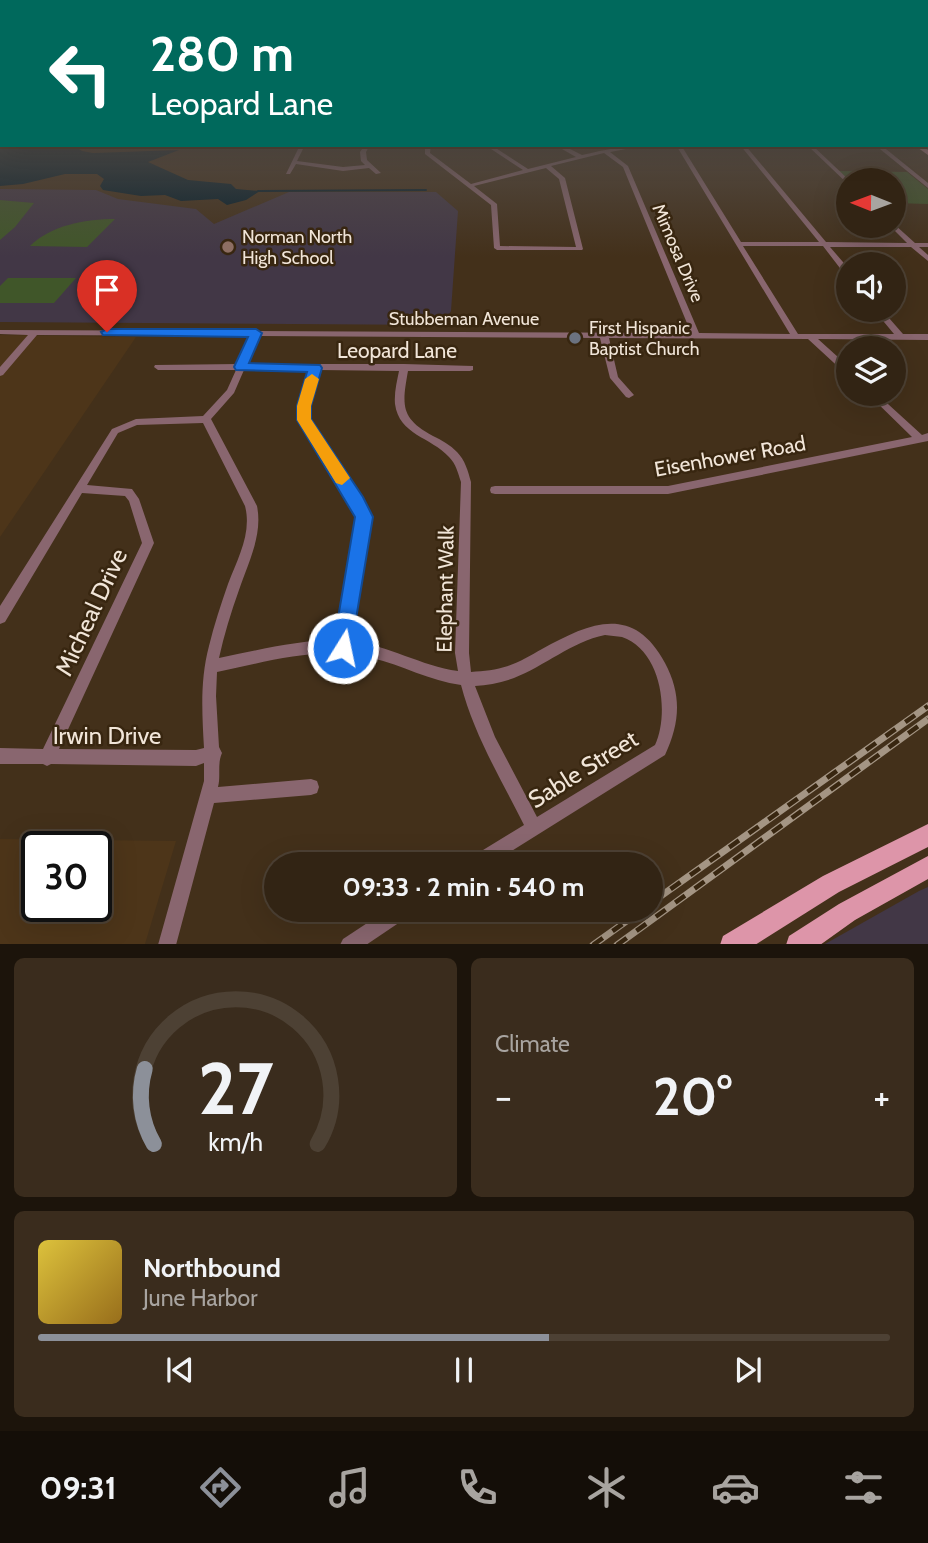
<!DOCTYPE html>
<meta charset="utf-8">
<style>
:root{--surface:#322414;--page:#3a2c1d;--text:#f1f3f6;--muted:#a8a4a0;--line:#4d4134;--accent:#8c9099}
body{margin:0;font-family:Cabin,sans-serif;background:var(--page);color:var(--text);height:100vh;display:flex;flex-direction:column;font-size:26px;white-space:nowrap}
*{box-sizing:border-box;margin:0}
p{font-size:23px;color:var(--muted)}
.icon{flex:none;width:38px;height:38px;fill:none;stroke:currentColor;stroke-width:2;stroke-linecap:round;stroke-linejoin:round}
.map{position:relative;height:944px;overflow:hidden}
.drawer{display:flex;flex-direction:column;gap:14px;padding:14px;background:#1c140b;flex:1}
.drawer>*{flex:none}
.banner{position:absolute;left:0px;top:0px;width:929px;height:147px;box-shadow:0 7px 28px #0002,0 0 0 2px var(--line);background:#00695c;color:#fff;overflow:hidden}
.needle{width:46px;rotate:271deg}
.buttons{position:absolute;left:836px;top:168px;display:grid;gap:14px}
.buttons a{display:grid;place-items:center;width:70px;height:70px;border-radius:50%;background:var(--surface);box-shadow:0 7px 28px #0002,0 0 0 2px var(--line);font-size:35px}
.speed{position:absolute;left:21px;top:831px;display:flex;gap:14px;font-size:35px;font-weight:700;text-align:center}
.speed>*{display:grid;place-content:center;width:91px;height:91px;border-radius:50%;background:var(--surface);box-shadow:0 7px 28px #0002,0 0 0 2px var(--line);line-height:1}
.speed .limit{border:4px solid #111;border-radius:10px;background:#fff;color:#111}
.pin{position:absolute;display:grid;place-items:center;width:60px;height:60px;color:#fff;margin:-72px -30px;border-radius:50% 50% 50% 0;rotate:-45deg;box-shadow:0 0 7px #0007}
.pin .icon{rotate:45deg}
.me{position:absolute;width:77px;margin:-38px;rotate:10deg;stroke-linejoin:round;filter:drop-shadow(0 0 5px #0008)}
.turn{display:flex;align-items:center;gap:24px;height:147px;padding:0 35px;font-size:32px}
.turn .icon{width:91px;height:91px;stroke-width:2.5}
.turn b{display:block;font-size:49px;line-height:60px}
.big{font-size:52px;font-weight:700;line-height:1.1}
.drawer .tile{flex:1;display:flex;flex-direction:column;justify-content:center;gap:10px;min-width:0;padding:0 24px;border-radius:10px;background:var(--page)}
.drawer .dial{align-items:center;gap:0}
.dial svg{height:182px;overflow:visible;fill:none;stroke:var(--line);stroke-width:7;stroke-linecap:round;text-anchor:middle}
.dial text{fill:var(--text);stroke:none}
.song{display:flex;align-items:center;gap:21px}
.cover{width:84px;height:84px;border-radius:10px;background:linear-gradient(135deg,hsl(50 70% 55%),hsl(40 70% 35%))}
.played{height:7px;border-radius:4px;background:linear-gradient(90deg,var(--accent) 60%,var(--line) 60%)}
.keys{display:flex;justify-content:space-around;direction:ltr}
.heat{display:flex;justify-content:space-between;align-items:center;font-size:38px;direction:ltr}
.drawer .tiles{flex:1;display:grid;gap:14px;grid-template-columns:1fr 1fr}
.tile:last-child{grid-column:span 2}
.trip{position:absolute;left:264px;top:852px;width:399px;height:70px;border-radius:35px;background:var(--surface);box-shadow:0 7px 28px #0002,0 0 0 2px var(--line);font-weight:700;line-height:70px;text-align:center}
.tab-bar{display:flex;height:112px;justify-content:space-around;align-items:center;background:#140e08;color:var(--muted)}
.tab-bar .icon{width:49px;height:49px}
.tab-bar .selected{color:var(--accent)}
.tab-bar b{font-size:32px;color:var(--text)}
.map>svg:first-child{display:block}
.built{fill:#4d3519;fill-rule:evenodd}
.education{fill:#423746}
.green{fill:#405629}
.water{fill:#011c29}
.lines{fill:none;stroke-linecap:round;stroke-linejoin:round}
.stream{stroke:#011c29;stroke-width:2}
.minor{fill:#89666f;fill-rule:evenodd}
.major{fill:#dd95a9;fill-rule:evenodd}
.rail-casing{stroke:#a49584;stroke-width:7}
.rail{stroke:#382610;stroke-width:4.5;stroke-dasharray:12;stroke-linecap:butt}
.route{fill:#1a73e8;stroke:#114b97;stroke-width:2}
.slow{fill:#f59e0b}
.education-dot{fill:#8d6e63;stroke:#382610;stroke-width:2.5}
.worship-dot{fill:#6b7280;stroke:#382610;stroke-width:2.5}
.labels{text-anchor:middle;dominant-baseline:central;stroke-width:5;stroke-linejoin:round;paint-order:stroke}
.far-poi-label{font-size:18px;fill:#f1e5d8;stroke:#382610;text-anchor:start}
.far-street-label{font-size:18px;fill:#f1e5d8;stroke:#382610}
.street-label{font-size:21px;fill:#f1e5d8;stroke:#382610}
.near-street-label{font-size:24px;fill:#f1e5d8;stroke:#382610}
</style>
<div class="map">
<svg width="928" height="945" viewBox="0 0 928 945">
<rect width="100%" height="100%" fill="#43301a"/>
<!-- built -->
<g class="built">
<path d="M0,335L136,337L0,537Z"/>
<path d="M0,839L176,841L145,944H0ZM37,847H96V906H37Z"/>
</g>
<!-- education -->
<g class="education">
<path d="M0,189L96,190L118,199L196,209L214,224L289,192H436L458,211L451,311L443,325L0,322Z"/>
<path d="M928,887V944H825L919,891Z"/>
</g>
<!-- green -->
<g class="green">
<path d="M839,171L907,172L928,189V204L894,203V180H849Z"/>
<path d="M0,200L34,203L15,227L0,240Z"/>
<path d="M115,219L87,247L30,246C51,225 86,219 115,219Z"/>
<path d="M8,278H76L54,303H0V286Z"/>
</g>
<!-- water -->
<path class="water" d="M0,125L2,145H73L82,151L93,153L179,150L148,162L188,180L231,184L236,189L260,191L246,200L227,205L218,199L181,201L165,195L141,196L103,190L100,186L104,179L97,174H65L23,184L0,186Z"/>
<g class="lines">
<!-- stream -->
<path class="stream" d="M258,191L426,190"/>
<!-- minor -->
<g class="minor">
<path d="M300,145H305L297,161L343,167L365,165L361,161L360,152L365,145H370L366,152L367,160L381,173L376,174L369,168L343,171L296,164L290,174H286Z"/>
<path d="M425,145H431L430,153L471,184L523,170L485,145H491L528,169L576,157L555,145H562L582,155C604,150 626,145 648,145L610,152L628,166L699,333L790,334L676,145H681L741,242H819L740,145H745L826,242L907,243L890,226L894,224L915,243H928V247H919L928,255V261L911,247H830L849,269V276H846L823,246H743L798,334H894L874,310H882L903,334H928V340L818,339L849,367V375L846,374L808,339L609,338L618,377L634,395L629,398L626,397L610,378L600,338L259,336L247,364H404L473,366V370L470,371H408C402,405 400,418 433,436C442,440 450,445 457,452C465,460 468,471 471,482L469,653L471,672C484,671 496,670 508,666C520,662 531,655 542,649C589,623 633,603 665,663C682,695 680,723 665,755L491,864H468L470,858L524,825C501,779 474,735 461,685C430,681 402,665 372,658C320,646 269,661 217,672L216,696L219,747L222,753C217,764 221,776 218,787L311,779L317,781L319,787L317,793L311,795L214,803L176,945H158L204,781V763L196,766L51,764L47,766L43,764H0V748L43,749L142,543L129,501L125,496L82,493L5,622L0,624V606L112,429L136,419L203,416L227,390L236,370H158L154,367L155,365L238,364L251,336L37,335L3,375L0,376V367L28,335L0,334V330L691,333L623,167L604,153L551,166L565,178L583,249L582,250H497L494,248L491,205L425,154ZM546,168L559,179L576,247L500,246L497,204L474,186ZM244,370H310L299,406V420L352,504L358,517L338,640C297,640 259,650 219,658C224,635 231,612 239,590C248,563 263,535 257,506L211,419L234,393ZM319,370L399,371C397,381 394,393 395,404C399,435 431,437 449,457C456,464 458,473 461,482L455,653L458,671C421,666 388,645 351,641L370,517L361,499L309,420V406ZM203,423L245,506C252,533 238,558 228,584C221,604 214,625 209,646C200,680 202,713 204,748L196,750L59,749L154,543L139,499L132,489L87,485L118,433L137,425ZM605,635C610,636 617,636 622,637C661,650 670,712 655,745L537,817L495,737L475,686C488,685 501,683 514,678C545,666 571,642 605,635Z"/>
<path d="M807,145H812L849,180V185Z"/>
<path d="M875,145H881L928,183V188Z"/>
<path d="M868,394H877L922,435L928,433V441L668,494H495L491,493L490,490L491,487L495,486H668L912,437Z"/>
<path d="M387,910H412L409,916L366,945H340L343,939Z"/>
</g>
<!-- major -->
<g class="major">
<path d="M914,145H922L928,150V155Z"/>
<path d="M928,824V847L839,892L755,945H720L723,936L823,876Z"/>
<path d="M928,856V879L855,920L820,945H786L789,936L839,904Z"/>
</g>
<!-- rail casing -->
<g class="rail-casing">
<g id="rail">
<path d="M651,903L928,706"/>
<path d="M593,945L642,910"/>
<path d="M617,945L928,719"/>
</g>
</g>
<!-- rail -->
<use href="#rail" class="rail"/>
</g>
<!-- sky -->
<linearGradient id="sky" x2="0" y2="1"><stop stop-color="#251a0e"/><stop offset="0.49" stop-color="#554e49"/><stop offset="1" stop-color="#554e49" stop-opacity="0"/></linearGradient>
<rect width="928" height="257" fill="url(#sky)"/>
<!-- route -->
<path class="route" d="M107,329H256L262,333L249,363L320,365L322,368L311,406V419L363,497L373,517L350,655L343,658L335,655L333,648L355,517L297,420V406L307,372L236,370L234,367L248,337L103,335L101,332Z"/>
<!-- slow -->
<path class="slow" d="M312,374L319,379L311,406V419L350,478L342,485L336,483L297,420V406L305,379Z"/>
<!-- markers -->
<circle class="education-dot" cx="228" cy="247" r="7"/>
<circle class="worship-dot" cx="575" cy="338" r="7"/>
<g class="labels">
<!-- far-poi labels -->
<g class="far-poi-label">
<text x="242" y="237">Norman North<tspan x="242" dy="21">High School</tspan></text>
<text x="589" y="328">First Hispanic<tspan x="589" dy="21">Baptist Church</tspan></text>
</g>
<!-- far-street labels -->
<g class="far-street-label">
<text transform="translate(678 253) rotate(67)">Mimosa Drive</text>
<text x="464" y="319">Stubbeman Avenue</text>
</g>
<!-- street labels -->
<g class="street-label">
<text x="397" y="350">Leopard Lane</text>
<text transform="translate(730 456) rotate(-10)">Eisenhower Road</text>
<text transform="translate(445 589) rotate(-89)">Elephant Walk</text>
</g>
<!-- near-street labels -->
<g class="near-street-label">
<text transform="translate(91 612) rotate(-65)">Micheal Drive</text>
<text x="107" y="735">Irwin Drive</text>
<text transform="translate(583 769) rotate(-32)">Sable Street</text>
</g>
</g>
</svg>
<div class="buttons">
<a><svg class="needle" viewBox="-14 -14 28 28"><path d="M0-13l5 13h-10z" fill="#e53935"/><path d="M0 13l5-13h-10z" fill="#a8a4a0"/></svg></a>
<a><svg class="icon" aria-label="sound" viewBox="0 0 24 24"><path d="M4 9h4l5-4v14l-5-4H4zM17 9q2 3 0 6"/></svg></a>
<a><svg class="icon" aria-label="layers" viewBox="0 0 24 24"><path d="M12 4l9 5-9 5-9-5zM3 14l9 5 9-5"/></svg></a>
</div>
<div class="speed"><div class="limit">30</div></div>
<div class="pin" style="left:107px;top:332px;background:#d93025"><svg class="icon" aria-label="arrive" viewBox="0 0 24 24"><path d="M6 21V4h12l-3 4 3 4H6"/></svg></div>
<svg class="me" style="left:343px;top:648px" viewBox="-20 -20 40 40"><circle r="17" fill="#1a73e8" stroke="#fff" stroke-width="3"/><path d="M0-11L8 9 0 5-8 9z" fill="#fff"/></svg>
<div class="trip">09:33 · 2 min · 540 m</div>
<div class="banner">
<div class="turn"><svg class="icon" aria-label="left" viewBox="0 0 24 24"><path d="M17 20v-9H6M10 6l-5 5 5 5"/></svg><div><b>280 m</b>Leopard Lane</div></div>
</div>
</div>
<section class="drawer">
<div class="tiles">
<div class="tile dial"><svg viewBox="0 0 100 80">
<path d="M14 69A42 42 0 1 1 86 69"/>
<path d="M14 69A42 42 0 0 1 10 36" stroke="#8c9099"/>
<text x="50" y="56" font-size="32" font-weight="700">27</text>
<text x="50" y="72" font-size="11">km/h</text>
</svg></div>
<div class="tile"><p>Climate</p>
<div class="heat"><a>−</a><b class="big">20°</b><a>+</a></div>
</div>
<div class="tile">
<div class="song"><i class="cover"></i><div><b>Northbound</b><p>June Harbor</p></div></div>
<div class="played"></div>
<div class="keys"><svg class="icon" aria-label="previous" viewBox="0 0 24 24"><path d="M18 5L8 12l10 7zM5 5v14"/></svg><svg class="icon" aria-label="pause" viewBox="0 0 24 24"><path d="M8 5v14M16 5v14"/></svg><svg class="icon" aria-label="next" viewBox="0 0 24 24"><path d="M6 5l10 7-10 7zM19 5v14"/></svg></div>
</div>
</div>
</section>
<nav class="tab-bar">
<b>09:31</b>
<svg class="icon selected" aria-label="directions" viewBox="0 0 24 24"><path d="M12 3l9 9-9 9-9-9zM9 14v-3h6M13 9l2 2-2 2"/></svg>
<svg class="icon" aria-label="music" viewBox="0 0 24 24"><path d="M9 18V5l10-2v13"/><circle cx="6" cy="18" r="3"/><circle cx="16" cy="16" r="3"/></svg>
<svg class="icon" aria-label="phone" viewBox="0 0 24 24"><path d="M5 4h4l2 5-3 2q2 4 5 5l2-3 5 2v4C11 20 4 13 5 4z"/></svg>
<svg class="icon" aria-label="climate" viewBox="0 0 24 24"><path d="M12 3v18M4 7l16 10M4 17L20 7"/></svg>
<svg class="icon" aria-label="car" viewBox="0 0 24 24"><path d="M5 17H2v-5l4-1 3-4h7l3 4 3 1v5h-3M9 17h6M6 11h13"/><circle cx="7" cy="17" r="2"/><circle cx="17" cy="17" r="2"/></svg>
<svg class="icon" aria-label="filters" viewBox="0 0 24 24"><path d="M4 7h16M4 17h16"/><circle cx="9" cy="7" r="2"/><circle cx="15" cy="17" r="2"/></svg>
</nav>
